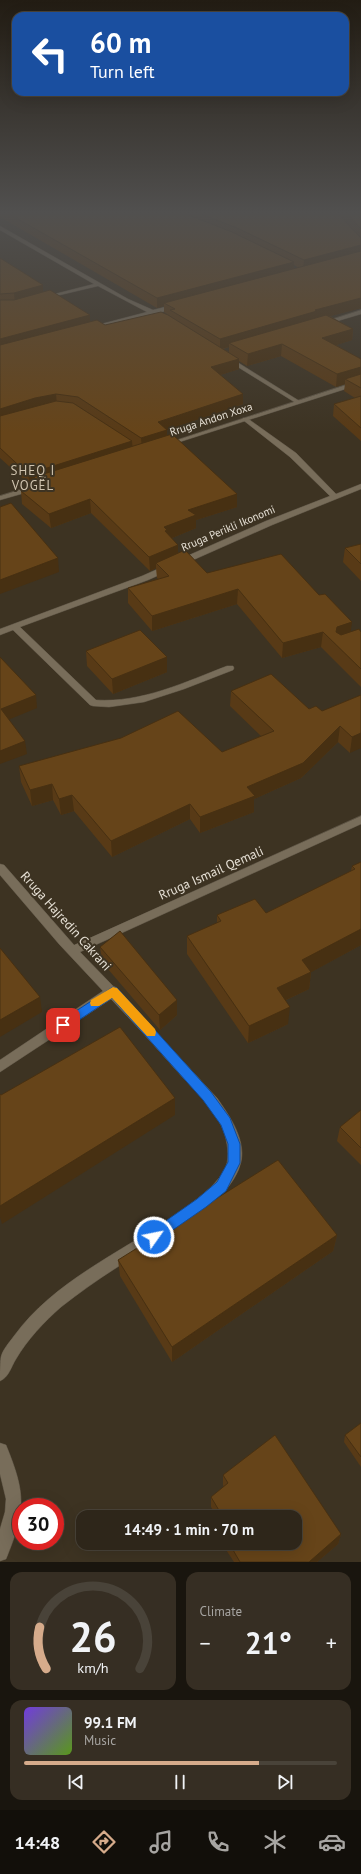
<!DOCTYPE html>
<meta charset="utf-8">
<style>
:root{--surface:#2e261a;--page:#362e23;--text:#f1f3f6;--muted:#a7a5a2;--line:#494339;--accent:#d6ab8b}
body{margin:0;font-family:"PT Sans",sans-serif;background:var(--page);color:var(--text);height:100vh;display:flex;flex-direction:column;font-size:15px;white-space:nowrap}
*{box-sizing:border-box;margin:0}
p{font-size:13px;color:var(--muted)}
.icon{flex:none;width:22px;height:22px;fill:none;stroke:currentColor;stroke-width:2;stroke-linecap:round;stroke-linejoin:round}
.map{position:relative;height:1562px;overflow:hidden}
.panel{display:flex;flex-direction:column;gap:10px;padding:10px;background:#19150e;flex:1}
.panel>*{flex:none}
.banner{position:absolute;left:12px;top:12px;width:337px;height:84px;border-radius:12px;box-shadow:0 4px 16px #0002,0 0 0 1px var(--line);background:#1a4fa0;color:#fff;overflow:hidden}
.speed{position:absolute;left:12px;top:1498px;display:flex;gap:8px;font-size:20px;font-weight:700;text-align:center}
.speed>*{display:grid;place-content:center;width:52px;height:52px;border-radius:50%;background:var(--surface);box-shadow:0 4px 16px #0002,0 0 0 1px var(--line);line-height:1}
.speed .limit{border:6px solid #d22;background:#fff;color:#111}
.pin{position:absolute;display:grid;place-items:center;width:34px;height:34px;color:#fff;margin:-17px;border-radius:8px;box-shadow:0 2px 6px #0006}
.me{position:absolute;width:44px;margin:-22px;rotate:57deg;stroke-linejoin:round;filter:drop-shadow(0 0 3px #0008)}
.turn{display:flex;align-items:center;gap:14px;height:84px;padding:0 12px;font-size:18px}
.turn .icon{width:52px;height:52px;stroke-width:2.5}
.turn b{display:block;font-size:28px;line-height:34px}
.big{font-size:30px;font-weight:600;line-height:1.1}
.panel .widget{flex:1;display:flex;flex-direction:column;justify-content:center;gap:6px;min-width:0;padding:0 14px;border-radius:12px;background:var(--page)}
.panel .dial{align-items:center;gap:0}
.dial svg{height:104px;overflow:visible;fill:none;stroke:var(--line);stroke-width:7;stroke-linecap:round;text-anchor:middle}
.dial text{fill:var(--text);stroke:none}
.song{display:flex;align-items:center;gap:12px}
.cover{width:48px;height:48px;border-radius:6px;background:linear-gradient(135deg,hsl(260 70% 55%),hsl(90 70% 35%))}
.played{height:4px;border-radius:2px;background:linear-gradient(90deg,var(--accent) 75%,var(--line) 75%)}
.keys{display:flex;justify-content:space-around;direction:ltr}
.heat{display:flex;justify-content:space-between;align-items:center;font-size:22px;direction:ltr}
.panel .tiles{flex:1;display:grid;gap:10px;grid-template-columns:1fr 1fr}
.widget:last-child{grid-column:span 2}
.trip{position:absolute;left:76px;top:1510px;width:226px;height:40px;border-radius:12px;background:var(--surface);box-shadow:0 4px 16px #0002,0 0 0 1px var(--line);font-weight:600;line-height:40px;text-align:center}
.tab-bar{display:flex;height:64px;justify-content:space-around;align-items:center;background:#120f0a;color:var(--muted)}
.tab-bar .icon{width:28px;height:28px}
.tab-bar .selected{color:var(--accent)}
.tab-bar b{font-size:18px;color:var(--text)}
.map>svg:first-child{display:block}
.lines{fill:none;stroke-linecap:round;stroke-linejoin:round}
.street-casing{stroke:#5b5243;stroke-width:1}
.secondary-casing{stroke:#5b5243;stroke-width:1}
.street{fill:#786d5a;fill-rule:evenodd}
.secondary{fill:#786d5a;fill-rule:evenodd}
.wall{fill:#583a16;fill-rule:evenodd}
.shaded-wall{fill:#473012}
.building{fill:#664419;stroke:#473012}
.route{fill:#1a73e8;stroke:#114b97}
.slow{fill:#f59e0b}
.labels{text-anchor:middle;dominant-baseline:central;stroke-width:4;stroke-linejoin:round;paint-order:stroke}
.far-street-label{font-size:11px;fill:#e7e1d6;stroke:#3d3322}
.far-quarter-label{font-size:13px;letter-spacing:1px;fill:#d0c4af;stroke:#3d3322}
.street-label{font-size:13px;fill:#e7e1d6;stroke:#3d3322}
</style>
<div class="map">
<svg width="361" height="1562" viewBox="0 0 361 1562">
<rect width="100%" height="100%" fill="#3d3322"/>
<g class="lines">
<!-- street casing -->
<g class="street-casing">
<g id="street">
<path d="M0,226L128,299L153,310L177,304L180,306L156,314L90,329V327L147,312L98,286L43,299V297L94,284L0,230Z"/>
<path d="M361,310V314L324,325L321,323Z"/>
<path d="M225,357H229L301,402L296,403L225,359Z"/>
<path d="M243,418H247L296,453L336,494L361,484V489L272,525L148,580L20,627L96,700C142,703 185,682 227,666H233L234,668L233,670L184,689L144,702L109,707L93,706L90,705L13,630L0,635V629L142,576L266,521L330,496L290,457L243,420Z"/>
<path d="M361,816V824L80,952L113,986L117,988L119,992L217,1098C229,1115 246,1139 241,1162C231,1206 152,1245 116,1268C97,1280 79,1293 61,1307C44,1322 27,1340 16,1359C11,1367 9,1377 0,1381C0,1374 0,1363 1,1357C3,1349 9,1343 14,1336C54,1281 120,1253 175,1215C192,1203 213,1189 224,1171C230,1160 228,1147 225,1135C217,1110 193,1089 176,1070C155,1046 133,1022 111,999L0,1072V1060L103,991L59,944L0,875V864L4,865L74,945Z"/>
<path d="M0,1443L6,1445C26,1494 26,1510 6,1559L0,1561V1529L5,1512L6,1499L0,1474Z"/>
</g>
</g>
<!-- secondary casing -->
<g class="secondary-casing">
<g id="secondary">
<path d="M361,380V384L170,445L165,444Z"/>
<path d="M32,486L36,488L35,490L0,500V496Z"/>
</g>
</g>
<!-- street -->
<use href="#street" class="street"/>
<!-- secondary -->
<use href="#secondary" class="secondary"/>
</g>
<!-- wall -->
<g class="wall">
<path d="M0,214H361V308L330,316L353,329L352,340L336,345L361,359V441L333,416L334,404L355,398L344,391L345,384L336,387L281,356L247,366L239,361V369L220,375L243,404L166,430L167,435L237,507L196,520V528L172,538L178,553L207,573L351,632H361V687L321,647L282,658L237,604L152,631L128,603V588L158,579L157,578L156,568L150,571L91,513L51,528L22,504L21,491L35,486V483L30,485L0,458V258L43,285V292L90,315V322L105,325L170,316L164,312V306L157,308L0,217ZM294,265L299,268L294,269ZM229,347V352L223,349Z"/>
<path d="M361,544V581L343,562L345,548Z"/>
<path d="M86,651L167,672L113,694L87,666Z"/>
<path d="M231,691L322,711L361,695L350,753L338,742L301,778L254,799V812L200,833L190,819L112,857L74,811L61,815L53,800L32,806L21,782L19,766L222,752L261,736L230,706Z"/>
<path d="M361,862V945L311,972L309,989L286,1000L288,1024L248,1043L187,954V936L217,923V915L266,913L351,871L352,866Z"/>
<path d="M100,947L177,1015L160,1030L102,962Z"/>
<path d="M361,1110V1165L337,1141L340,1127Z"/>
<path d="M337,1235L333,1251L172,1362L120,1276L118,1260Z"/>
<path d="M361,1423V1467L344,1442L345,1435Z"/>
<path d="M223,1475L341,1534L338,1544L317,1562H234L223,1545V1543H295V1517H217L211,1507V1497L224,1487L223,1485Z"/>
</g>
<!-- shaded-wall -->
<g class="shaded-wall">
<path d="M361,245V254L303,269L304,260Z"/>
<path d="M294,262V272L164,303V306L157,308V298Z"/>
<path d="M43,285V295L15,303L14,293Z"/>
<path d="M361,298V308L229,343V347L220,349V339L315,310Z"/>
<path d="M90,315V325L0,349V339Z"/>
<path d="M353,329L352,340L321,350L322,338Z"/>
<path d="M282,344L281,356L247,366L248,354Z"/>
<path d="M239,359V369L211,378V367Z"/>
<path d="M361,367V379H345V384L336,387L337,374Z"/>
<path d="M56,394L57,405L0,420V409L35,398Z"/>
<path d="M243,394V404L158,433V422Z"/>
<path d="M167,430V441L142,449L141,438Z"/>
<path d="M132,441L133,452L34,477L35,483L30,485L28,474Z"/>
<path d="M237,494V507L196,520V528L167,540L164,527L188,510Z"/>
<path d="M90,499L91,513L51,528L49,514Z"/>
<path d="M178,545V558L156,563V568L150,571L149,557Z"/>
<path d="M58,558L59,572L0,594V580Z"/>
<path d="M238,589L237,604L152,631V616Z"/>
<path d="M352,622L350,637L335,643L336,632L337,627Z"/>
<path d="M323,632L321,647L282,658L283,643Z"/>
<path d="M167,657V672L113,694L112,679Z"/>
<path d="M36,695L37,708L3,722L1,709Z"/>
<path d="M340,726L338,742L301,778L254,799V812L200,833V817Z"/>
<path d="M361,733V748L350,753L352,737Z"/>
<path d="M25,741L27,754L0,764V751Z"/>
<path d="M52,784L53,800L32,806L30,790Z"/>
<path d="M72,795L74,811L61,815L59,799Z"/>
<path d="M190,804V819L112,857L111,841Z"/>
<path d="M361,929V945L304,976L311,972L309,989L275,1005L277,988L302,960Z"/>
<path d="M40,997L42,1012L0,1037V1020Z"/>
<path d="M177,1000V1015L160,1030L159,1015Z"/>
<path d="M290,1007L288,1024L248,1043L249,1026Z"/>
<path d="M175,1098V1115L2,1224L0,1217V1206Z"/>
<path d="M337,1235L333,1251L172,1362V1347Z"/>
<path d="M341,1534L338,1544L317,1562H309Z"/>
</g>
<!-- building -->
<g class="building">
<path d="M9,214H186L232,232L294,262L157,298Z"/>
<path d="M201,214H338L361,238V245L304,260L237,228Z"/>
<path d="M347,214H361V229Z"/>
<path d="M361,251V298L315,310L317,311L220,339L170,310L175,309L164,303Z"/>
<path d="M0,258L43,285L14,293L0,294Z"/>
<path d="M50,290L90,315L0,339V300H14Z"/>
<path d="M161,312L168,315L239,359L211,367L243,394L158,422L167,430L141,438L78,397L56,394L35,398L0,409V345L97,320L105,325Z"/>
<path d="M326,315L353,329L322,338L361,359V367L337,374L282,344L248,354L229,343Z"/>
<path d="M361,374V388L345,379Z"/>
<path d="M361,396V428L334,404Z"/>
<path d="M56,401L73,403L132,441L28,474L0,448V416Z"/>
<path d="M172,434L237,494L188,510L196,515L164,527L167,530L165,531L178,545L149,557L90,499L49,514L21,491L41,484L34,477Z"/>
<path d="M11,503L58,558L0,580V507Z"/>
<path d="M361,544V564L345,548Z"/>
<path d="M185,550L207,573L281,554L319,595L325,594L352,622L337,627L336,632L341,635L359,629L361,632V669L323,632L283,643L238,589L152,616L128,588L169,576L156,563Z"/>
<path d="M140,630L167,657L112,679L86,651Z"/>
<path d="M0,657L36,695L1,709L25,741L0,751Z"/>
<path d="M271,674L309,709L316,706L322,711L361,695V733L352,737L340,726L303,763L247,787L255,796L200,817L190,804L111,841L72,795L59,799L52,784L30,790L19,766L121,738L178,711L222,752L274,731L231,691Z"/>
<path d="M361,862V929L302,960L311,972L277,988L290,1007L249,1026L187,936L221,921L217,915L255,899L266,913L355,869L352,866Z"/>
<path d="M120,931L177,1000L159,1015L100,947Z"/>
<path d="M0,948L40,997L0,1020Z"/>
<path d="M120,1027L175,1098L0,1206V1094L1,1095Z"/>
<path d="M361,1110V1148L340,1127Z"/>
<path d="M278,1160L337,1235L172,1347L118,1260Z"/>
<path d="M361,1423V1457L345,1435Z"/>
<path d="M275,1435L341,1534L309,1562H240L229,1543H295V1517H223L211,1497L228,1483L223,1475Z"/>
</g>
<!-- sky -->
<linearGradient id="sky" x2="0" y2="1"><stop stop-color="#221c13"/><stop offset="0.49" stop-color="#51504f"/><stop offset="1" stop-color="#51504f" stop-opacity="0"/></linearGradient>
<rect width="361" height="433" fill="url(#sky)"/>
<!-- route -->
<path class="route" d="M113,987L117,988L211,1092L230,1118L240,1144V1163L226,1191L206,1207L154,1243L150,1241L148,1237L150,1232L197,1199L217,1182L228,1162V1144L221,1125L203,1100L112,998L67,1028H59L57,1025L59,1022Z"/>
<!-- slow -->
<path class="slow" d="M113,987L117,988L155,1029L156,1032L155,1036H147L112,998L99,1006H91L90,1003L91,1000Z"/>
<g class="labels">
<!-- far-street labels -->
<g class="far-street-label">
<text transform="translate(211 419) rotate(-18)">Rruga Andon Xoxa</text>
<text transform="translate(228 528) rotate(-23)">Rruga Perikli Ikonomi</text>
</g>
<!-- far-quarter labels -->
<g class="far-quarter-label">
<text x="33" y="470">SHEQ I<tspan x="33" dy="15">VOGËL</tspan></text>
</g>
<!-- street labels -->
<g class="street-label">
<text transform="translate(211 873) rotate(-24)">Rruga Ismail Qemali</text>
<text transform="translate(66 921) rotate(48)">Rruga Hajredin Cakrani</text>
</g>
</g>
</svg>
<div class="speed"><div class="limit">30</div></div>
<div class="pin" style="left:63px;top:1025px;background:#d93025"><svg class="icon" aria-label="arrive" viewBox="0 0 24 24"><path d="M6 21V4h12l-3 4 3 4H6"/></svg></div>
<svg class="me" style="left:154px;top:1237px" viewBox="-20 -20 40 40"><circle r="17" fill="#1a73e8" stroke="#fff" stroke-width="3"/><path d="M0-11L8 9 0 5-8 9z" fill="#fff"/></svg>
<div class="trip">14:49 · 1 min · 70 m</div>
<div class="banner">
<div class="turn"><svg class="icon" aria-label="left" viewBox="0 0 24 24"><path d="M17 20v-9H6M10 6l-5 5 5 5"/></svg><div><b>60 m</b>Turn left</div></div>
</div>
</div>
<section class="panel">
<div class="tiles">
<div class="widget dial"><svg viewBox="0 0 100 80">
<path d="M14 69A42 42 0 1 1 86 69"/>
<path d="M14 69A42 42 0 0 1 9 37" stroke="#d6ab8b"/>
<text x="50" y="56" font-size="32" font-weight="700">26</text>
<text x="50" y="72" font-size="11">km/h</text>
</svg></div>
<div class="widget"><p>Climate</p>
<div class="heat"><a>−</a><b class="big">21°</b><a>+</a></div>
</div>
<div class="widget">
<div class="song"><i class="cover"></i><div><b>99.1 FM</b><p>Music</p></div></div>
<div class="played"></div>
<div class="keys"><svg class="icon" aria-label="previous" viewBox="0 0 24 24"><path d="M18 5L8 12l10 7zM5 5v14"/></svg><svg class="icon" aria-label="pause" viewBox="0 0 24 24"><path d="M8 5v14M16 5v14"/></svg><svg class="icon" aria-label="next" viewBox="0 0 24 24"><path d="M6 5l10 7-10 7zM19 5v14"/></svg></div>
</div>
</div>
</section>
<nav class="tab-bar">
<b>14:48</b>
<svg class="icon selected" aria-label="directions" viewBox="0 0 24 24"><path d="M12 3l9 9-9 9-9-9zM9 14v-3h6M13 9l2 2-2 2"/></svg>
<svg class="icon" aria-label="music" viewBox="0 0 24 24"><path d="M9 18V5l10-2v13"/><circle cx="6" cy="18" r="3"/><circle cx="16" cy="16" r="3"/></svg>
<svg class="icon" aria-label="phone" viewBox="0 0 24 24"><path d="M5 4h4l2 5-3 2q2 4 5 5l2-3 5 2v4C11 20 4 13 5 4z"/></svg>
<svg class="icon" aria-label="climate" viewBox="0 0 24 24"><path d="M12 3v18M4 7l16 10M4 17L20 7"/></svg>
<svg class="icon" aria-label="car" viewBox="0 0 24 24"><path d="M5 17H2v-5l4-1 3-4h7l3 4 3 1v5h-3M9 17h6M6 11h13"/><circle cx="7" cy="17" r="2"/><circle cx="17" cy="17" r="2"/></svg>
</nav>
